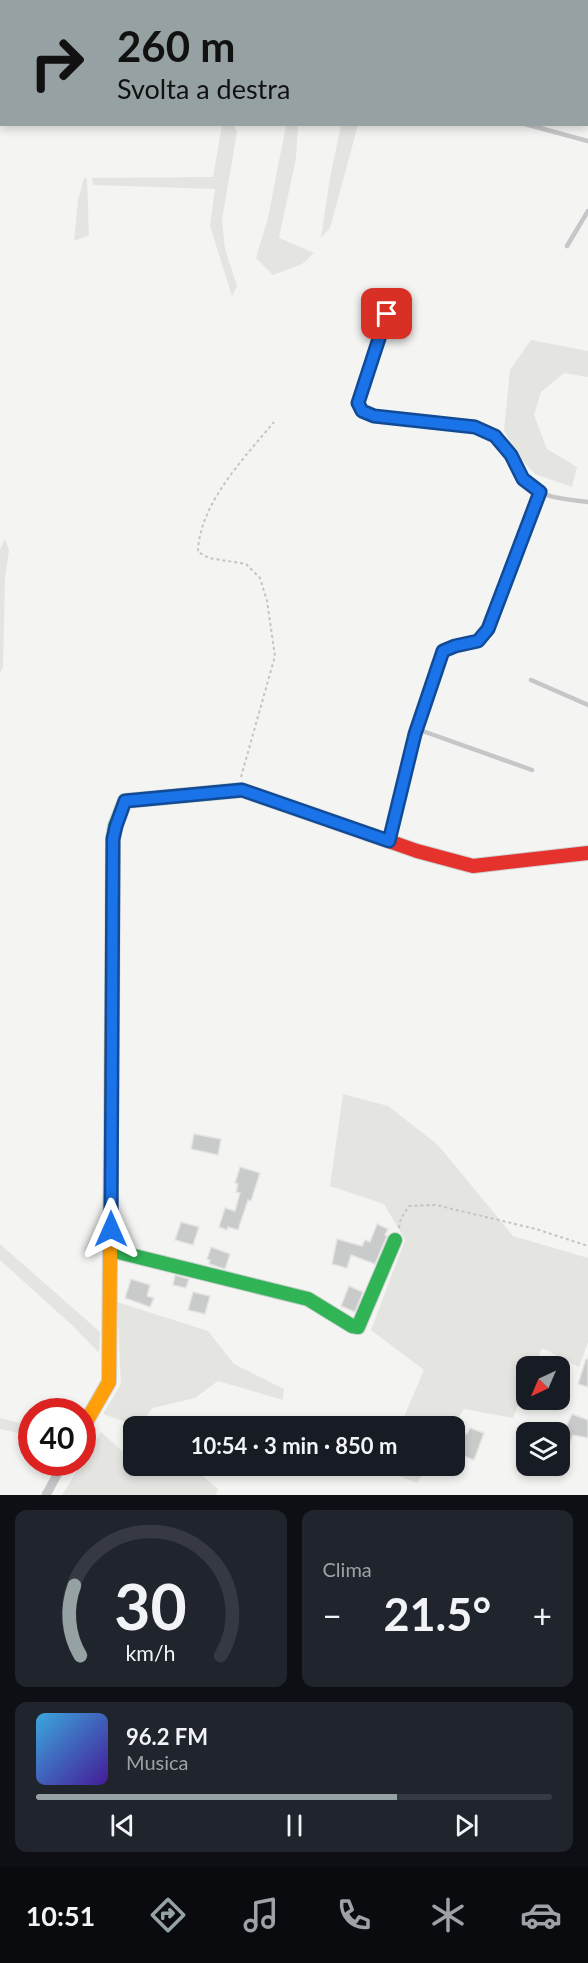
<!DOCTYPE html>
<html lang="it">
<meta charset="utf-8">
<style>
:root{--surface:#171b24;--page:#20242c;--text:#f1f3f6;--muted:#9ea1a6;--line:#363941;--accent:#96a1a4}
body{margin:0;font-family:Lato,sans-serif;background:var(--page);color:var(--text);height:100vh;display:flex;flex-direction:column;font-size:22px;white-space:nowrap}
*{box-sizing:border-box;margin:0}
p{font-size:20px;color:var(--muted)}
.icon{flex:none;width:33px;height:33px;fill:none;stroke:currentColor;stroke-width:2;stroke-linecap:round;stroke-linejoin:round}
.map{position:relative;height:1495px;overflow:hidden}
.drawer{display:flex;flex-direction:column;gap:15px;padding:15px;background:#0d0f14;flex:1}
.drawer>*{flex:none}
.hud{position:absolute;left:0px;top:0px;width:588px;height:126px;box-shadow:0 3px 9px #0003;background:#96a1a4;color:#111;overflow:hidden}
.needle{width:39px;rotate:224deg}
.tools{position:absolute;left:516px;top:1356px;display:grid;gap:12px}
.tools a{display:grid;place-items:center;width:54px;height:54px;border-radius:12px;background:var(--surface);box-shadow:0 3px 9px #0003;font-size:30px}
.speed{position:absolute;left:18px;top:1398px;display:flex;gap:12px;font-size:30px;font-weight:700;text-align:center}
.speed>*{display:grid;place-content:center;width:78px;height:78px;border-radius:50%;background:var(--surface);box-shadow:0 3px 9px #0003;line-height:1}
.speed .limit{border:9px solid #d22;background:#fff;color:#111}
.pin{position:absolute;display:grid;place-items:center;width:51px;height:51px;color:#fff;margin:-26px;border-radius:12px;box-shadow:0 3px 9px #0006}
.me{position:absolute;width:66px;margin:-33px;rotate:0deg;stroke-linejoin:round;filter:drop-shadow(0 0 4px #0008)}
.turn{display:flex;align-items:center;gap:21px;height:126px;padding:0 18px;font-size:27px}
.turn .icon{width:78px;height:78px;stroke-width:2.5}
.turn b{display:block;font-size:42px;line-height:51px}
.big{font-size:45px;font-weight:700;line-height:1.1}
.drawer .card{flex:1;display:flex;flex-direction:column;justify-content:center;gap:9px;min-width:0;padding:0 21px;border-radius:12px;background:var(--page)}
.drawer .dial{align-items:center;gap:0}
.dial svg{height:156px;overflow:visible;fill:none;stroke:var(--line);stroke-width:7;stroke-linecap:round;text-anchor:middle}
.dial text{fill:var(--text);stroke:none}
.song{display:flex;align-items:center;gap:18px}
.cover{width:72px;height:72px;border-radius:9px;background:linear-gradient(135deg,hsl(200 70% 55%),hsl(260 70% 35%))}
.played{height:6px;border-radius:3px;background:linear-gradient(90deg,var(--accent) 70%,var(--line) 70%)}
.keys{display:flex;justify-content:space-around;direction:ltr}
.heat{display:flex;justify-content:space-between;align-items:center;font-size:33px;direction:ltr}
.drawer .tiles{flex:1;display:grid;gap:15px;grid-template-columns:1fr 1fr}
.card:last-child{grid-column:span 2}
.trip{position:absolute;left:123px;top:1416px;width:342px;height:60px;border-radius:12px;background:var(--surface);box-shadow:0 3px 9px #0003;font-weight:700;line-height:60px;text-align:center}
.menu{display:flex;height:96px;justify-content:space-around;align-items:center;background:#090b0e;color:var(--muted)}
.menu .icon{width:42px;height:42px}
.menu .current{color:var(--accent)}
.menu b{font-size:27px;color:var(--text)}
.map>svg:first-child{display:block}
.green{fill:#e4e5e1}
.building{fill:#c9cbcb;stroke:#e4e4e2;stroke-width:1.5}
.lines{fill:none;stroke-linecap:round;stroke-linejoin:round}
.fast-casing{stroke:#cfd0d0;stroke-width:16}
.slow-casing{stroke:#cfd0d0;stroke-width:16}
.jam-casing{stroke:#cfd0d0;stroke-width:16}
.path{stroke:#c3c4c4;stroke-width:2;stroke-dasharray:3 3;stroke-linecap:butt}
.lane{stroke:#c4c6c7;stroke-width:4.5}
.street{stroke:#c4c6c7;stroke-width:9}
.fast{stroke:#30b455;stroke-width:14}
.slow{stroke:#ff9f0a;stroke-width:14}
.jam{stroke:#e5322d;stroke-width:14}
.route-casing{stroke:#114b97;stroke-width:15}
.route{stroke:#1a73e8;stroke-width:10}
</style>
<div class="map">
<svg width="588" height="1495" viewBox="0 0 588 1495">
<rect width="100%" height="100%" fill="#f4f4f3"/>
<!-- green -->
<g class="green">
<path d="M222,125H234L237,132L222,220L225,249L237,286L232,296L210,226L215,189L93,185L92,178L213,177Z"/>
<path d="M286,125H298L296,158L279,238L314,253L302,264L273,275L256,258L268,218Z"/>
<path d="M341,125H358L330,228L321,238L330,178Z"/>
<path d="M84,178L87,179L89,235L74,241L78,200Z"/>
<path d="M531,340L588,351V377L564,373L541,392L534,415L547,449L577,467L572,487L535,474L522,460L504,431L510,370Z"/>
<path d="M5,539L9,550L5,579L3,667L0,673V550Z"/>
<path d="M343,1094L388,1106L438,1145L513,1236L588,1258V1342L579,1367L542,1348L534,1366H526V1386L513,1418L464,1409L453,1426H400L424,1370L371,1330L405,1240L384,1204L330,1186Z"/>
<path d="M0,1244L100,1332L99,1353L74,1327L0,1260Z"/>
<path d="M117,1302L208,1331L234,1364L284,1389L283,1400L218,1381L195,1398L153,1408L138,1426L103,1414L121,1384Z"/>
<path d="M0,1418L31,1426V1436L0,1429Z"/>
<path d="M101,1432L133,1461L134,1466H191L218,1489L216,1495H62Z"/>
<path d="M387,1466H428L417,1483L386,1471Z"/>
</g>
<!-- building -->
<g class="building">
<path d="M194,1134L221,1139L218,1155L191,1149Z"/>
<path d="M240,1167L260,1173L251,1201L248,1200L238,1230L228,1227L227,1230L219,1227L225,1208L235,1211L240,1193L236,1192L238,1184L235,1183Z"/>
<path d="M181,1222L199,1227L193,1245L175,1240Z"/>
<path d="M377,1224L388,1229L385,1235L387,1236L375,1264L351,1255L347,1268L332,1264L337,1239L362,1246L365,1240L370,1242Z"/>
<path d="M211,1247L230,1254L225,1269L209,1264L210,1260L207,1259Z"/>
<path d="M175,1275L189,1279L186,1288L173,1285Z"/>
<path d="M131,1279L150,1285L147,1296L154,1298L150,1307L125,1298Z"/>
<path d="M349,1286L363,1292L355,1312L341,1306Z"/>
<path d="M193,1292L210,1296L205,1314L188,1310Z"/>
<path d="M586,1359H588V1387L578,1384Z"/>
<path d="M572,1414L588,1420V1438L573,1435L570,1442L561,1438Z"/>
<path d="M470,1428L484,1433L474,1460L459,1454L462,1448L459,1447L465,1433L467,1434Z"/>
</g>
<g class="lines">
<!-- fast casing -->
<g class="fast-casing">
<g id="fast">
<path d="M112,1011L113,839L115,826L125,801L242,790L317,816"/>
<path d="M110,1250L308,1299L352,1326L358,1327L395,1240"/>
</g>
</g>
<!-- slow casing -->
<g class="slow-casing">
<path id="slow" d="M82,1429L109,1382L112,1011"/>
</g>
<!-- jam casing -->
<g class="jam-casing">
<path id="jam" d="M317,816L417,851L473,866L588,853"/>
</g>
<!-- path -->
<g class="path">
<path d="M241,777L275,656L267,601L260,578L246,564L209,558L198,552C199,504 245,457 274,422"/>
<path d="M399,1228L401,1218L409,1206L436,1205L536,1229L588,1246"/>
</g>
<!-- lane -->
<g class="lane">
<path d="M586,33L588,34"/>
<path d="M525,124L588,141"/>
<path d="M567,246L588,211"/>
<path d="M387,314L358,403L362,411L374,416C400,419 478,421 496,437C508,447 514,462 521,476C533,498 566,499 588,502"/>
<path d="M531,680L588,705"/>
<path d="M417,729L532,770"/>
<path d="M389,841L415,734L443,651L455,646L478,641L488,629L540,492"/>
</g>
<!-- street -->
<path class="street" d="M46,1495L64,1462"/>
<!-- fast -->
<use href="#fast" class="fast"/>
<!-- slow -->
<use href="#slow" class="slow"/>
<!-- jam -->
<use href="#jam" class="jam"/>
</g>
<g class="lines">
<!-- route casing -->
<g class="route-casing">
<path id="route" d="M111,1229L113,839L116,826L125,801L242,790L389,841L415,734L443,651L455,646L478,641L488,629L540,492L523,479L511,455L495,436L475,427L374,416L362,411L358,403L387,314"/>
</g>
<!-- route -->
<use href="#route" class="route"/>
</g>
</svg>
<div class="tools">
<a><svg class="needle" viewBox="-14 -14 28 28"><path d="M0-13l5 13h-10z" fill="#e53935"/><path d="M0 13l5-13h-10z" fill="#9ea1a6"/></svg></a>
<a><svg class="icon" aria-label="layers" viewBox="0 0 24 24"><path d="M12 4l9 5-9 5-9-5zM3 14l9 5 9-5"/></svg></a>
</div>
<div class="speed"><div class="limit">40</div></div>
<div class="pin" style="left:387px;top:314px;background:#d93025"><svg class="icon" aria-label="arrive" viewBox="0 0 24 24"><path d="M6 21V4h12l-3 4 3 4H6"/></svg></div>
<svg class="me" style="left:111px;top:1229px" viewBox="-20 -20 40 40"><path d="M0-17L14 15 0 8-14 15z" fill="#1a73e8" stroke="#fff" stroke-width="4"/></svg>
<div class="trip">10:54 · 3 min · 850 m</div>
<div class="hud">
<div class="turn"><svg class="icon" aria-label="right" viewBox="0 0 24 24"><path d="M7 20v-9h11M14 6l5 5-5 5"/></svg><div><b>260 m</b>Svolta a destra</div></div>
</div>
</div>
<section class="drawer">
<div class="tiles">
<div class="card dial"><svg viewBox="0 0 100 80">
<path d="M14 69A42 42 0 1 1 86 69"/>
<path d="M14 69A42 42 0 0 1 11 33" stroke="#96a1a4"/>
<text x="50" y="56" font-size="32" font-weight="700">30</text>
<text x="50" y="72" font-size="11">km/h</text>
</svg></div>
<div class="card"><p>Clima</p>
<div class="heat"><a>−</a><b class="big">21.5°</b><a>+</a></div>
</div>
<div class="card">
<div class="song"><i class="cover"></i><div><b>96.2 FM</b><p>Musica</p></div></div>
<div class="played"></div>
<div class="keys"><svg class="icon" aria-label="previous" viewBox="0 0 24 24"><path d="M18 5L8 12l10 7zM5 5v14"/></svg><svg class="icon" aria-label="pause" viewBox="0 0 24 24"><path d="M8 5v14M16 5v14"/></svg><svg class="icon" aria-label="next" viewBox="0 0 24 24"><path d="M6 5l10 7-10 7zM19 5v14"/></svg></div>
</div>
</div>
</section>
<nav class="menu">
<b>10:51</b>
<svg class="icon current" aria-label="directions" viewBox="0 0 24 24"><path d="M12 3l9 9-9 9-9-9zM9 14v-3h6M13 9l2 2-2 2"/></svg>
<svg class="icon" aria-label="music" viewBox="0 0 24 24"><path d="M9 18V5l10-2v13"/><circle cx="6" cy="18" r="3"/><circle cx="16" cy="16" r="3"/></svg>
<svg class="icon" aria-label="phone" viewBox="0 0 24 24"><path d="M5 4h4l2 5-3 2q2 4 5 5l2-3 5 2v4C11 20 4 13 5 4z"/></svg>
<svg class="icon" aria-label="climate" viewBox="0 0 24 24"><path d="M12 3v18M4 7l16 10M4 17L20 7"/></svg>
<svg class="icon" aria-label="car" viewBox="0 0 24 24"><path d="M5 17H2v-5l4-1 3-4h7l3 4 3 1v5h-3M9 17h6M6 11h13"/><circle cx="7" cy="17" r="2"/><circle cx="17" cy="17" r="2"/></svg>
</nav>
